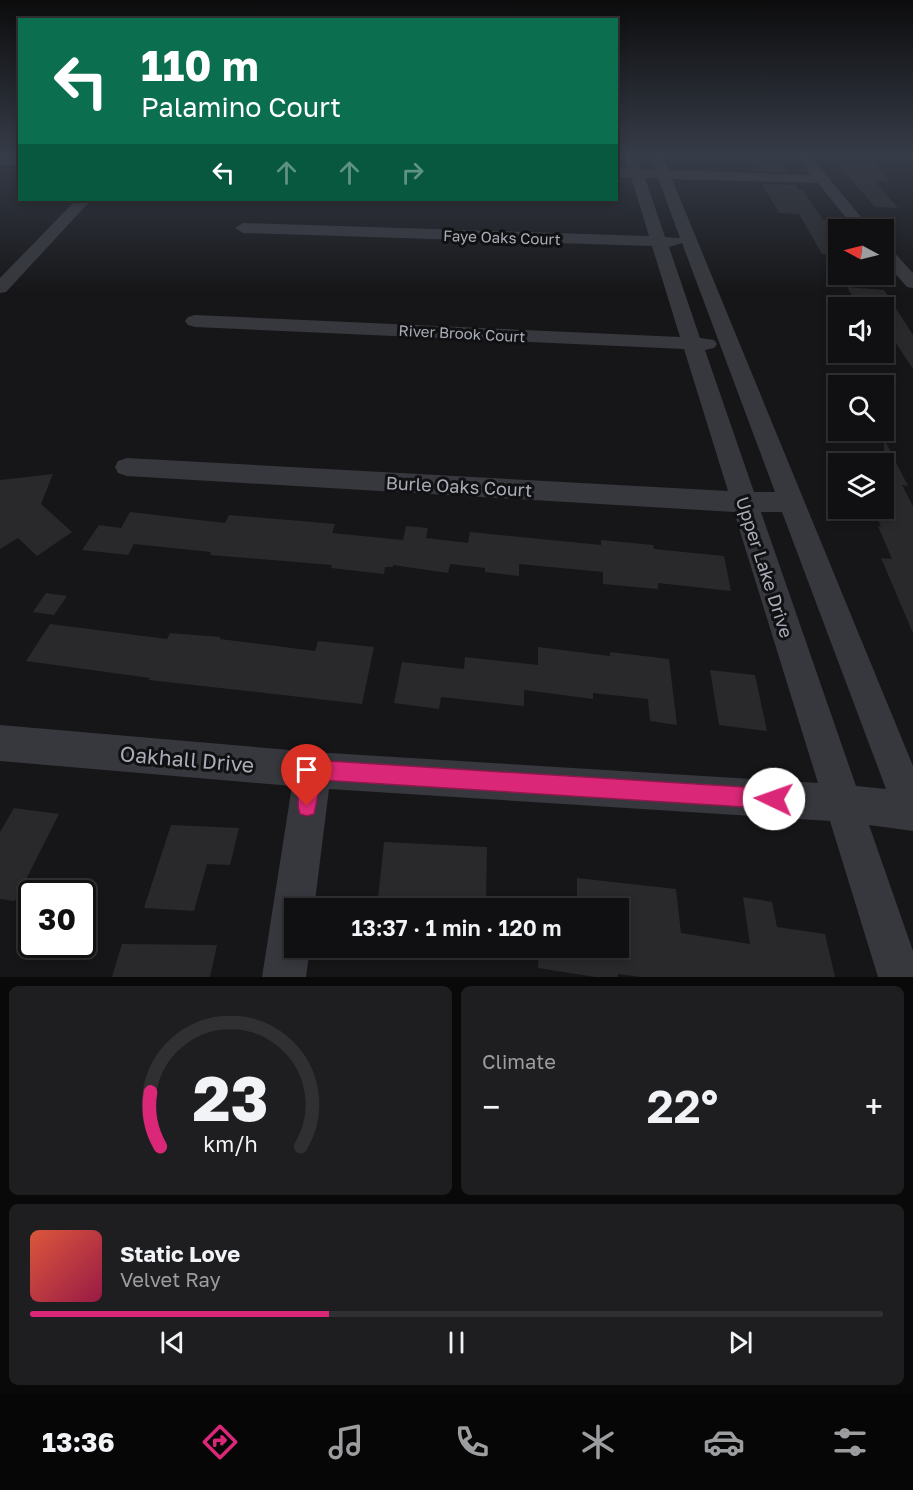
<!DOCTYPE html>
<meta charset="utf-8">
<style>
:root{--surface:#101012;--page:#1e1e20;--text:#f1f3f6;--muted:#9c9d9f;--line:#303032;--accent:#db2777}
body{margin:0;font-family:"Golos Text",sans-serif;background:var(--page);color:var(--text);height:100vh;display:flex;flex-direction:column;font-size:22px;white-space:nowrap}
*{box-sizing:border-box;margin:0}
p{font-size:20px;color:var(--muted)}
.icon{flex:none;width:33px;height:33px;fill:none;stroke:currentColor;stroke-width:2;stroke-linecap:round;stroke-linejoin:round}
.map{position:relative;height:977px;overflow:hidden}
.side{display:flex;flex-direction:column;gap:9px;padding:9px;background:#09090a;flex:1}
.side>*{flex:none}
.hud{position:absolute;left:18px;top:18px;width:600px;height:183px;border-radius:0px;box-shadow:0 3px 9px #0003,0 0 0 2px var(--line);background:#0b6e4f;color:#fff;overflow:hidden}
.needle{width:39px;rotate:277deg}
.buttons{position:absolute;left:828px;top:219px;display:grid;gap:12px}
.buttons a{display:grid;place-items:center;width:66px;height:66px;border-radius:0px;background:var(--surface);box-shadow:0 3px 9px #0003,0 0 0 2px var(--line);font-size:30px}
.speed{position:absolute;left:18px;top:880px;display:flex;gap:12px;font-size:30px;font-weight:700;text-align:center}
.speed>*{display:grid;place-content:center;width:78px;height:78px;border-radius:50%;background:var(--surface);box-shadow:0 3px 9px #0003,0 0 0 2px var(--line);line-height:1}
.speed .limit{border:3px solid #111;border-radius:9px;background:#fff;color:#111}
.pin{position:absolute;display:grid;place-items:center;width:51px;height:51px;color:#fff;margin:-62px -26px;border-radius:50% 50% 50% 0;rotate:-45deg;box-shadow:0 0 6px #0007}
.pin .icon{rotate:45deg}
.me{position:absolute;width:66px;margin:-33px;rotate:273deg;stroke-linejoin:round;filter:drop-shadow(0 0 4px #0008)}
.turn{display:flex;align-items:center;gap:21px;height:126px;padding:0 24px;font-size:27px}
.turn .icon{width:78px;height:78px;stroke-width:2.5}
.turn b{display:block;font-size:42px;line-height:51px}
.lanes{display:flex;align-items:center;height:57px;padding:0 24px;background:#0003;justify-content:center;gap:30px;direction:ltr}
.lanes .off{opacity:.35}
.big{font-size:45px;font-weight:600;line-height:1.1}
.side .tile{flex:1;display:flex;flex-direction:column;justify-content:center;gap:9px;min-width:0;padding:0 21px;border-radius:9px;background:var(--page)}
.side .dial{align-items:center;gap:0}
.dial svg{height:156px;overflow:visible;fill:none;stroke:var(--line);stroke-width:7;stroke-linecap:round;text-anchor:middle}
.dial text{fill:var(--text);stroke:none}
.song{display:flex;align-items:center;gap:18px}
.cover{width:72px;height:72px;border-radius:9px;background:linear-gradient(135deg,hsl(10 70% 55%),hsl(340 70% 35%))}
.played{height:6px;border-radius:3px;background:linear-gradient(90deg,var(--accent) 35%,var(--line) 35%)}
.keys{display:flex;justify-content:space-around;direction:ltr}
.heat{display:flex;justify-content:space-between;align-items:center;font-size:33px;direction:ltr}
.side .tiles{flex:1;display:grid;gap:9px;grid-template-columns:1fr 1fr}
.tile:last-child{grid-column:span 2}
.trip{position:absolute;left:284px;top:898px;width:345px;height:60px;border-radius:0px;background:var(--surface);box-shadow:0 3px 9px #0003,0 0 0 2px var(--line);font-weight:600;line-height:60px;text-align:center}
.menu{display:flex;height:96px;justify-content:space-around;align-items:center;background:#060607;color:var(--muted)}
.menu .icon{width:42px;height:42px}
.menu .selected{color:var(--accent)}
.menu b{font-size:27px;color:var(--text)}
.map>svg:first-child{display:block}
.building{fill:#29292c}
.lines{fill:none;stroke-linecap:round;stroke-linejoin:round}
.minor{fill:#37383d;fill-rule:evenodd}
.route{fill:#db2777;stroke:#8e194d;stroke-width:1.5}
.labels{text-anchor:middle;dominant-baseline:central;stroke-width:6;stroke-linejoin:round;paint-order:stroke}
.far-street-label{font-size:15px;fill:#a8adb8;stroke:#111113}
.street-label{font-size:18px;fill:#a8adb8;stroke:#111113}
.near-street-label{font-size:21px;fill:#a8adb8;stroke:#111113}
</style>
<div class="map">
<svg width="913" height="977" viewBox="0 0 913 977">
<rect width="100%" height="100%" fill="#161618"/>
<!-- building -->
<g class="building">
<path d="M748,156H768L770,160H780L788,172L755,171Z"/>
<path d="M835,161L873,162L889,181L874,180L898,208L875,207Z"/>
<path d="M762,184L796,185L799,190H803L823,220L829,221L838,237V255L822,254L799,214L779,213Z"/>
<path d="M847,287L884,290L913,335V369L884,325V308H859Z"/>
<path d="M884,439L908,486L902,485L913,506V633L881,558L892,559L878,526L881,527L873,508H884Z"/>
<path d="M53,474L41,504L72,532L37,556L18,538L0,549V480Z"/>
<path d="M130,512L225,523L229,515L335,524L332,533L403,540L406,526L428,528L426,538L468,543L470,532L601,545V540L653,545L654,549L724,556L731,591L658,583V589L603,584V572L519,564V576L485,572V568L450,564L448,573L393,565V567H385L384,574L331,568L332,565L210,555L211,552L134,544L128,555L82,550L99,525L121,528Z"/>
<path d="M46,593L67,596L54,615L33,612Z"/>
<path d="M50,624L167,639L170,633L220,637V639L315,651L318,641L374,647L362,704L149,680L150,678L26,661Z"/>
<path d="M538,647L610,656V652L669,659L677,725L650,721L648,699L593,693V699L524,690V706L441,697L439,709L394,703L402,662L464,669L465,657L538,665Z"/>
<path d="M710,670L755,675L767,731L719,725Z"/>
<path d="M14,808L59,814L15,901L0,899V832Z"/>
<path d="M171,825L239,828L230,865L207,864L194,911L144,908Z"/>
<path d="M384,842L487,847L486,900L437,897L436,909H377Z"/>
<path d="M577,878L676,889L681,933L750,944L743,897L772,902L777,927L825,934L835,977H640L618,974V977H595L538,968L539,948H629L627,909H577Z"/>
<path d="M122,944L217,945L210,977H112Z"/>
</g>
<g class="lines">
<!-- minor -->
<g class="minor">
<path d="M625,156H638L642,170H655L650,156H663L668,170L811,175L797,156H810L872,230H856L818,183L672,179L913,766V831L869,825L913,951V977H878L830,821L329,789L314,909H294V948H310L306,977H262L292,786L0,761V725L313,752L818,783L734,512L127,476L118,473L115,467L118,461L127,458L728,491L684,349L195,327L188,325L185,321L188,317L195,315L680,337L652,246L243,233L235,228L243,223L649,236L631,177H616V169H629ZM645,178H658L680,238L665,237ZM682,243L775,492H754L705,350L714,348L717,344L714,340L700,338L669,247ZM761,512H782L886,789L856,786Z"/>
<rect x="0" y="157" width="20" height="8"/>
<path d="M76,200H91L6,292L0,293V278Z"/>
<path d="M884,247L890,248L913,273V288L907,287L884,261Z"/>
</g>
</g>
<!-- sky -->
<linearGradient id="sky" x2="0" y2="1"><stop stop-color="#0c0c0d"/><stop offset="0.53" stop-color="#363c48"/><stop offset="1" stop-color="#363c48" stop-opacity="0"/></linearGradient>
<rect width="913" height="293" fill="url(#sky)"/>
<!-- route -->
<path class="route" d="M313,760L774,789L781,792L784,799L781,806L774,809L321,780L314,814L307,816L300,814C295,800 301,777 306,763Z"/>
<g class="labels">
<!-- far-street labels -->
<g class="far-street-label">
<text transform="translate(502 237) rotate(2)">Faye Oaks Court</text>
<text transform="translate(462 333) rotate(3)">River Brook Court</text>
</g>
<!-- street labels -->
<g class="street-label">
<text transform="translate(459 486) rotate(3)">Burle Oaks Court</text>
<text transform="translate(765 567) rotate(72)">Upper Lake Drive</text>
</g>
<!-- near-street labels -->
<g class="near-street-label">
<text transform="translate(187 759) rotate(5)">Oakhall Drive</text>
</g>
</g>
</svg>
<div class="buttons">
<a><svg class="needle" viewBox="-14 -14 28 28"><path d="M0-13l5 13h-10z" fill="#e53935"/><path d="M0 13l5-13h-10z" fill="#9c9d9f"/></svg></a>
<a><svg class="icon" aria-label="sound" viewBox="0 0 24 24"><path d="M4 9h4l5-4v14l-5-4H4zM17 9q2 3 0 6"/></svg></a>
<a><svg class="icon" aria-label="search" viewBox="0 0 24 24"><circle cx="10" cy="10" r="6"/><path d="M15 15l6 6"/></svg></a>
<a><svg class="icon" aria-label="layers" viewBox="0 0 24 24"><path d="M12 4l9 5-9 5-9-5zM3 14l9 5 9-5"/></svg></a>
</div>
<div class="speed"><div class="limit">30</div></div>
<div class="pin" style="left:307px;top:806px;background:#d93025"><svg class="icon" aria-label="arrive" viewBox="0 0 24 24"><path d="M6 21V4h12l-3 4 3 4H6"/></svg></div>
<svg class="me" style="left:774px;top:799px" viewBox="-20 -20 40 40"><circle r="19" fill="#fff"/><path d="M0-13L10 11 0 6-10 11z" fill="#db2777"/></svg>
<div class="trip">13:37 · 1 min · 120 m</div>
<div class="hud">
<div class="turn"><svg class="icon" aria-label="left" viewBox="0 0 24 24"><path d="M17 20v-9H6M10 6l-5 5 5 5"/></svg><div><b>110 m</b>Palamino Court</div></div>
<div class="lanes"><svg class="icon" aria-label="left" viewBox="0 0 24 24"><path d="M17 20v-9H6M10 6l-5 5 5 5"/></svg><svg class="icon off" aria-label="ahead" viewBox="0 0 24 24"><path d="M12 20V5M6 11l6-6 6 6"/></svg><svg class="icon off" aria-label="ahead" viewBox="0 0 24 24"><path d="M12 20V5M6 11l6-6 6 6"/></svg><svg class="icon off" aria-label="right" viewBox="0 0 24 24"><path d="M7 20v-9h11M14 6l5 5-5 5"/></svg></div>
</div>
</div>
<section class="side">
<div class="tiles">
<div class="tile dial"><svg viewBox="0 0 100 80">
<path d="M14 69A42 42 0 1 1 86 69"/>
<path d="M14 69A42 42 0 0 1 9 41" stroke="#db2777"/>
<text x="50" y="56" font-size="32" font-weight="700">23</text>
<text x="50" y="72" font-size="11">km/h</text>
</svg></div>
<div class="tile"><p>Climate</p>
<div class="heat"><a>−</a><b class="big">22°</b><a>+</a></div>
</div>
<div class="tile">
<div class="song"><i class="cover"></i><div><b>Static Love</b><p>Velvet Ray</p></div></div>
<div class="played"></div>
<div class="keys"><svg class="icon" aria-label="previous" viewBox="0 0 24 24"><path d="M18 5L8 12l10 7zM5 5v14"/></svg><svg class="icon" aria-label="pause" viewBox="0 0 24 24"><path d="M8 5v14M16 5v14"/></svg><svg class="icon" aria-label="next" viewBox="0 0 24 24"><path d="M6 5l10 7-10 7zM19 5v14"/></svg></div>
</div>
</div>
</section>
<nav class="menu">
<b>13:36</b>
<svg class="icon selected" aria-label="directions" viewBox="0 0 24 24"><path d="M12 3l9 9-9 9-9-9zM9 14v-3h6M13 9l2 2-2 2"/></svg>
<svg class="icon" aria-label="music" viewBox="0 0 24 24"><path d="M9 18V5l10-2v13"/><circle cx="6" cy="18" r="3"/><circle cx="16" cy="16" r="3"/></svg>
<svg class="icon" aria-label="phone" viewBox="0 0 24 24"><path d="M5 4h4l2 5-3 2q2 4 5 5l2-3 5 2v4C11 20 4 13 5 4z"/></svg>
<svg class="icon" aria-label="climate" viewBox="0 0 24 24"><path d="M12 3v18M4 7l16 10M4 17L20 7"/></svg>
<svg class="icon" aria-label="car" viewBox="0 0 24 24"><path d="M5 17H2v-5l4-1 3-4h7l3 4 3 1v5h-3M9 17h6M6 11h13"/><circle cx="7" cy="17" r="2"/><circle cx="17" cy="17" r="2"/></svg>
<svg class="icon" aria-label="filters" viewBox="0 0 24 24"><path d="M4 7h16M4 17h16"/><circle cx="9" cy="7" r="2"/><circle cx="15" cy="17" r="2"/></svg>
</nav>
